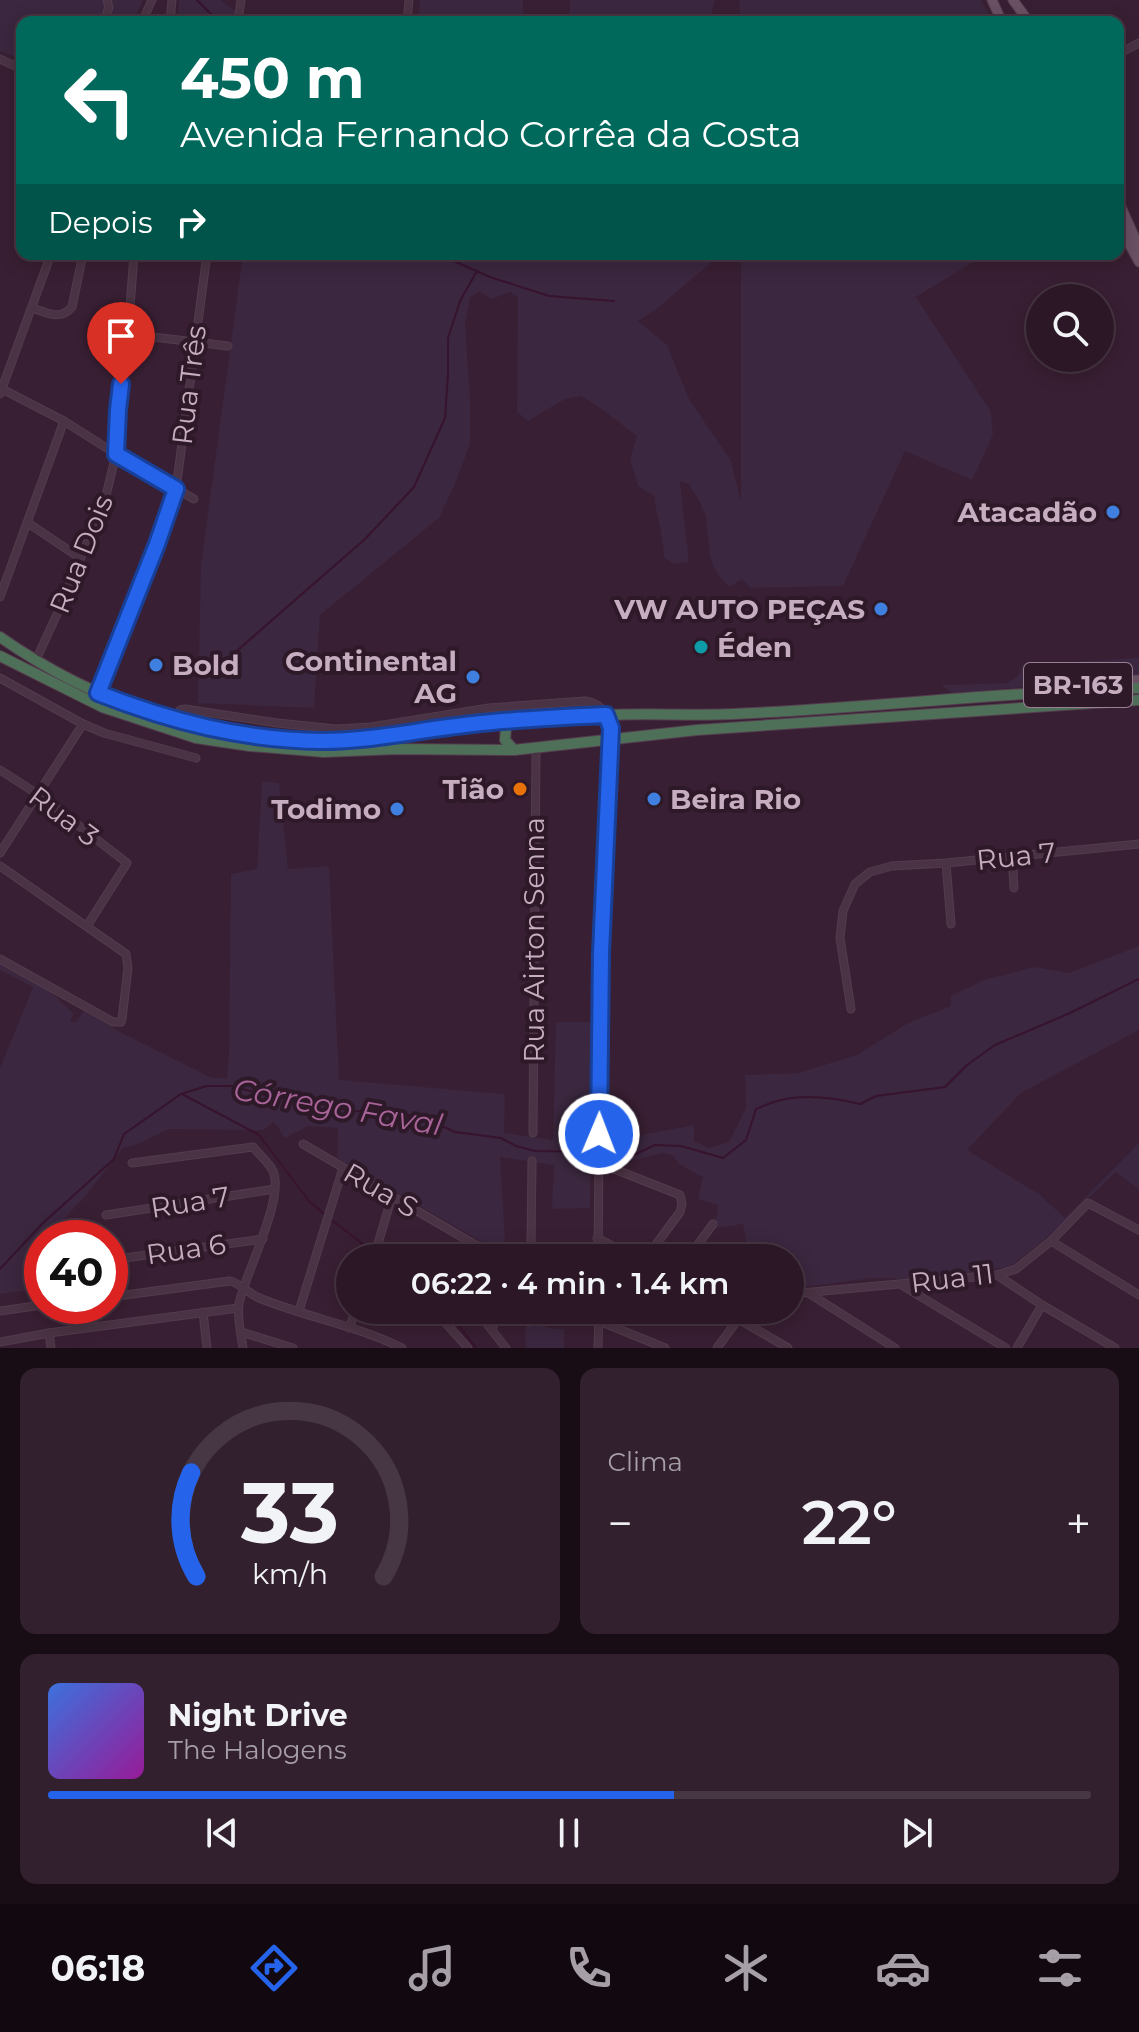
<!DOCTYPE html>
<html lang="pt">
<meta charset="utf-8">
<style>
:root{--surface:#2b1726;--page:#33202e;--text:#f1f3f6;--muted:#a69fa7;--line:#473643;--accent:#2563eb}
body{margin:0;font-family:Montserrat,sans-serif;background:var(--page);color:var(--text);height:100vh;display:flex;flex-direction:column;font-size:30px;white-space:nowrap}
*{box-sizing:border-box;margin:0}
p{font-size:26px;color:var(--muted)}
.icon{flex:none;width:44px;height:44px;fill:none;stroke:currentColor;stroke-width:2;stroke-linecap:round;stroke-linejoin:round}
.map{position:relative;height:1348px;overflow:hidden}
.sheet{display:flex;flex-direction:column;gap:20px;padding:20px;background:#180d15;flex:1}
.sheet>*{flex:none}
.banner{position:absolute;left:16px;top:16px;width:1108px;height:244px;border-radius:16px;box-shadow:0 4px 20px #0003,0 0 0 2px var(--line);background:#00695c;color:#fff;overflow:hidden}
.fabs{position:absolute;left:1026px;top:284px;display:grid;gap:16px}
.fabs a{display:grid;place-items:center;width:88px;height:88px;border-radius:50%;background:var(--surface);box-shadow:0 4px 20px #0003,0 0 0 2px var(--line);font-size:40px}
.speed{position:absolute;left:24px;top:1220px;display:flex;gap:16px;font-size:40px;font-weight:700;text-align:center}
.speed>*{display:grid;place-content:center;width:104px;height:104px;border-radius:50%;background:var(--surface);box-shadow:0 4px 20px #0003,0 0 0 2px var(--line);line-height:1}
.speed .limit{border:12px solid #d22;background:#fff;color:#111}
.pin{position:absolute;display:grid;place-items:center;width:68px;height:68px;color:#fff;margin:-82px -34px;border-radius:50% 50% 50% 0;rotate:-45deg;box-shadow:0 0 8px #0007}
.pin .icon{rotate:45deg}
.me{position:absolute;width:88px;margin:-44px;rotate:1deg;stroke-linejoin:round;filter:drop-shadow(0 0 6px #0008)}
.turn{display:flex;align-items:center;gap:28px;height:168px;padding:0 32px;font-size:36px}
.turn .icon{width:104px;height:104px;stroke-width:2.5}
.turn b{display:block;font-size:56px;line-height:68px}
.then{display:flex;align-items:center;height:76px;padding:0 32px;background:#0003;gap:16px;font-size:30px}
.big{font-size:60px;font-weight:600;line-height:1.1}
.sheet .widget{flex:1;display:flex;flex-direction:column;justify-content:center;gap:12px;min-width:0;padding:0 28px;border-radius:16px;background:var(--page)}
.sheet .dial{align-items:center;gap:0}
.dial svg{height:208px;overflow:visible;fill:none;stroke:var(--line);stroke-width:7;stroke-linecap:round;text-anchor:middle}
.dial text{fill:var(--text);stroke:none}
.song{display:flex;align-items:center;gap:24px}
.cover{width:96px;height:96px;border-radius:12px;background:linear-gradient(135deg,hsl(220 70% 55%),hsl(300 70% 35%))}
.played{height:8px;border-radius:4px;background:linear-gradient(90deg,var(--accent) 60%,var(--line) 60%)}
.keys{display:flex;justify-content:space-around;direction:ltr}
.heat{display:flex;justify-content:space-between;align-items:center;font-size:44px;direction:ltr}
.sheet .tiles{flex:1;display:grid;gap:20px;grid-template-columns:1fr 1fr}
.widget:last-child{grid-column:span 2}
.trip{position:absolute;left:336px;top:1244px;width:468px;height:80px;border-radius:40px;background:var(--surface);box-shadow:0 4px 20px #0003,0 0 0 2px var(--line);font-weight:600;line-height:80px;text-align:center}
.dock{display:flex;height:128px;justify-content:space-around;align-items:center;background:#11090f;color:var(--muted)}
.dock .icon{width:56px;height:56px}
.dock .current{color:var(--accent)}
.dock b{font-size:36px;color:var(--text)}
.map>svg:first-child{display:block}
.green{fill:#3b273f}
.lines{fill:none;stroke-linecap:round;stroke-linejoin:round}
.stream{stroke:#37132e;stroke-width:2}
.minor-casing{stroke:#533c4d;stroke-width:9}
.major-casing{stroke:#533c4d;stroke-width:11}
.highway-casing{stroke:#543d4f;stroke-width:12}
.minor{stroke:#4a3344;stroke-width:7}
.major{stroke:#6a5164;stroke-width:9}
.highway{stroke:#4f7058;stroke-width:10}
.route-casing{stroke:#184099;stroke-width:20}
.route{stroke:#2563eb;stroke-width:14}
.shop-dot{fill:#3f7fe0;stroke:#2e1929;stroke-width:3}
.culture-dot{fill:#0f9aa8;stroke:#2e1929;stroke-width:3}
.food-dot{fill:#e8710a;stroke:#2e1929;stroke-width:3}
.labels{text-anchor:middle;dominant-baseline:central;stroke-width:8;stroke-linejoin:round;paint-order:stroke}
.shield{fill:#2e1929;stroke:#988192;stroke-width:2}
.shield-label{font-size:26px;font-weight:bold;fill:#c6adbf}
.street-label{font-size:28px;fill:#c6adbf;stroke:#2e1929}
.poi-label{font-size:28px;font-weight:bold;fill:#c6adbf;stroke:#2e1929;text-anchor:end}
.water-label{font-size:30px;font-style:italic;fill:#a86498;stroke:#2e1929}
</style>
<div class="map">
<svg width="1139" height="1348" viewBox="0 0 1139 1348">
<rect width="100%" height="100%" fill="#391f33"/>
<!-- green -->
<g class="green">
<path d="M0,0H143L133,22H22V60L0,51Z"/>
<path d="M179,0H220L250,22H177Z"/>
<path d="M420,0H523V22H418Z"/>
<path d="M570,0H715L709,22H569Z"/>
<path d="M739,0H981L993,22H740Z"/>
<path d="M243,254H716L713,261L659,307L638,321L667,345L689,399L731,461L741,501V254H986L916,297L991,412L993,435L972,480L905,451L843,586L751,588L742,579L730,587C706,569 710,545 706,519C704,507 695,495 689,484L680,481L689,562L673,564L664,557C663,536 657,517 654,496L638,486L630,459L637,436C618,422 601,407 581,396L565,399L528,421L517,412L518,297L510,292L492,299L479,292L470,298L465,325L470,397V444L455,484L439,518L320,615L314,708L198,703L201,565Z"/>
<path d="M1139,658V675L1055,682V680L1028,681V687L953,693L943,687V685L1007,683L1018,676L1023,665Z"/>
<path d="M262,781L279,783L288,869L329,866L339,1080L505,1094L504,1133L553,1140L556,1022H591L590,1208L552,1209L554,1165L500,1157L506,1256L337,1158L338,1128L308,1126L285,1138L274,1122L263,1130L169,1129L138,1144L123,1148L87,1194L47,1238H42V1244L35,1252L32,1260L38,1263L42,1261V1285L38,1289L0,1294V1068L33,987L0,970V964L48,989L74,1014L70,1020L75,1023L84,1011L122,1033L212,1078H227L229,1054L231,874L257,869Z"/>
<path d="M1139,946V1030L1021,1093L967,1150L1039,1194L1065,1218L1139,1143V1190L1116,1172L1043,1241L1011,1266L968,1275L924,1280L872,1278L790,1289V1258H749L743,1224L715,1228L718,1205L698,1199L703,1176L698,1175L679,1164L672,1155L663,1153L627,1162L607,1164L608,1138L631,1137L694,1125V1141L709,1148L729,1142L746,1108L745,1075L798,1073L857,1055L908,1023L951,1006V996L984,980L1035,967L1069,973Z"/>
<path d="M534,1321L551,1329H564V1348H526C526,1338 522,1323 534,1321Z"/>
</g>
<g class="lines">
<!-- stream -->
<g class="stream">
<path d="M197,0L219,22"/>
<path d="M438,254L490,277L549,296L614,301"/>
<path d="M207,677L365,539L414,487L445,418L448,374V338L460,301L477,271"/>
<path d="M182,1094L259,1135L309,1201L324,1214"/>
<path d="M604,1153L636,1154L655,1145L681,1146L723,1158L746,1140L756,1109C764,1106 772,1102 781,1100C806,1094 835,1098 860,1104L876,1096L945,1087L967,1065L995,1045L1070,1013L1139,979"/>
<path d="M329,1218L381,1258"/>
<path d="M0,1269L43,1223L114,1159L124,1134L181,1094L207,1086H231L269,1096L297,1099H314L329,1107L355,1111L406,1114L418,1120L431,1121L455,1132L501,1138L516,1146L535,1151L588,1152"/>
<path d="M447,1310L476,1348"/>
</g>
<!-- minor casing -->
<g class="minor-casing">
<g id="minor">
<path d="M104,22L109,7L107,0"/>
<path d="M142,22L152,0"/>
<path d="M170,22L172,0"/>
<path d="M238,22L241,0"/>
<path d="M407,22L409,0"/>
<path d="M1118,54L1139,43"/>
<path d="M0,59L22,69"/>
<path d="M32,308C47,313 60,321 72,307L83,254"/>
<path d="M128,334L228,346"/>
<path d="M2,389L64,421L116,454L194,499"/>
<path d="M0,394L51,254"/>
<path d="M28,523L80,558"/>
<path d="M0,597L64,421"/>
<path d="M36,660L58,612L105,500L116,454L118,410L128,334L134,254"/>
<path d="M0,678L83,724L104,733L196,758"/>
<path d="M98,693L157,544L176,489L207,254"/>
<path d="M176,720L180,710L185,709L277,723L336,729L371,727L489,708L585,701C595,703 601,706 606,715"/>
<path d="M0,770L39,795L127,863L87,926"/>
<path d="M0,853L83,724"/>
<path d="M1012,856L1014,888"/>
<path d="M946,863L951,924"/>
<path d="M0,866L126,954L128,968L122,1019L121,1022H113L0,959"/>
<path d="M851,1009L840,938L843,911L855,884L870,872L892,866L946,863L1139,844"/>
<path d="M533,1133L536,748"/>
<path d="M303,1144L472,1243L502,1258"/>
<path d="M132,1163L253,1147C259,1154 269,1163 273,1171C285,1199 245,1273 239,1304C237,1318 241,1334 243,1348"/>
<path d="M599,1163L680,1195L682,1204L680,1212L646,1258"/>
<path d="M106,1215L275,1189"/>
<path d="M597,1238L636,1258"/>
<path d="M1051,1241L1139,1295"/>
<path d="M377,1247L392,1196"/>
<path d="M460,1258L472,1243"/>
<path d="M527,1258L531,1246L532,1161"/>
<path d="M598,1258L601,953L610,738"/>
<path d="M688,1258L713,1224"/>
<path d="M735,1258L742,1251"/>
<path d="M110,1260L263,1239"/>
<path d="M997,1275L1042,1305L1115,1348"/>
<path d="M903,1286L1006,1348"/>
<path d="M790,1294L997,1275L1016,1269L1051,1241L1088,1203L1139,1230"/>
<path d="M810,1294L895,1348"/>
<path d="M110,1297L230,1281C241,1284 247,1292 257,1297C304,1317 356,1325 402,1348"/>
<path d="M434,1310L468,1348"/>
<path d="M476,1310L506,1348"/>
<path d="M506,1310L529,1322"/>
<path d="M723,1310L788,1348"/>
<path d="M0,1311L42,1305"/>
<path d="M299,1311L343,1168"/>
<path d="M203,1312L207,1348"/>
<path d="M599,1321L665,1348"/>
<path d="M349,1328L356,1310"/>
<path d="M492,1328L502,1310"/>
<path d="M241,1332L293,1348"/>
<path d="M49,1333L51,1348"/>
<path d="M0,1342L49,1333L238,1308"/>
<path d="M598,1348L599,1310"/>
<path d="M717,1348L745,1310"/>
<path d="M1017,1348L1042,1305"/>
</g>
</g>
<!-- major casing -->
<g class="major-casing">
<g id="major">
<path d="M992,0L1002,22"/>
<path d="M1013,0L1029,22"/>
<path d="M1118,200L1139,247"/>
<path d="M1118,223L1139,262"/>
<path d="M1063,687L1089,683L1139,680"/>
</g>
</g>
<!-- highway casing -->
<g class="highway-casing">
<g id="highway">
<path d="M0,637C94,703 208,742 324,741C374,741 424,729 474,724C518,719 563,717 607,715C649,713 692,716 734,714C869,708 1004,692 1139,688"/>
<path d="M0,656L102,707L196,738L250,746L324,752L396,749L514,750L697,730L1139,700"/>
<path d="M606,715L611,728L610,738"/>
<path d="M512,721L506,728L505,740L514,750"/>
</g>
</g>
<!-- minor -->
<use href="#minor" class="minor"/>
<!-- major -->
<use href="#major" class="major"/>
<!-- highway -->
<use href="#highway" class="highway"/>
</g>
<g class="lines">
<!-- route casing -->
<g class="route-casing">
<path id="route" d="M121,384L118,410L116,454L176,489L157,544L98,693C172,722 243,740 322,741C373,741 423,729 473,724C517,719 562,717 606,715L611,728L601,953L599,1134"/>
</g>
<!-- route -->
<use href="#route" class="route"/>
</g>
<!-- markers -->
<g class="shop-dot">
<circle cx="1113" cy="512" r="8"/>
<circle cx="881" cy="609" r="8"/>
<circle cx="156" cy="665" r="8"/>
<circle cx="473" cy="677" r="8"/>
<circle cx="654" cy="799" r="8"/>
<circle cx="397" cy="809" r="8"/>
</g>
<circle class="culture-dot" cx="701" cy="647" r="8"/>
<circle class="food-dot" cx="520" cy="789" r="8"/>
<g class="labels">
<!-- shield labels -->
<rect class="shield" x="1024" y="663" width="108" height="44" rx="6"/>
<g class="shield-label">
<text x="1078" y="685">BR-163</text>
</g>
<!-- street labels -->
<g class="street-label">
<text transform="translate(189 385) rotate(-83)">Rua Três</text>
<text transform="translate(81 554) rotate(-68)">Rua Dois</text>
<text transform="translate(64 816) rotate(37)">Rua 3</text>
<text transform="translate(1016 856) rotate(-6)">Rua 7</text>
<text transform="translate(534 940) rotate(-90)">Rua Airton Senna</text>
<text transform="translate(381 1190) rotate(30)">Rua S</text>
<text transform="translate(190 1202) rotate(-9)">Rua 7</text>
<text transform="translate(186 1249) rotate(-8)">Rua 6</text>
<text transform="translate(952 1278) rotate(-7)">Rua 11</text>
</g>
<!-- poi labels -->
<g class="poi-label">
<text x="1097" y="512">Atacadão</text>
<text x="865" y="609">VW AUTO PEÇAS</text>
<text x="717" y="647" text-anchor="start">Éden</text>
<text x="457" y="661">Continental<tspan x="457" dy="32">AG</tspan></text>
<text x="172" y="665" text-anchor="start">Bold</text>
<text x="504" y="789">Tião</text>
<text x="670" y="799" text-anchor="start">Beira Rio</text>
<text x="381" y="809">Todimo</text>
</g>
<!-- water labels -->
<g class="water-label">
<text transform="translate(338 1107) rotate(10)">Córrego Faval</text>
</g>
</g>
</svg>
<div class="fabs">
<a><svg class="icon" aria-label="search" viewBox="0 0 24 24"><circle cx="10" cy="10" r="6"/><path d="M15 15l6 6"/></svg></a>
</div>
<div class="speed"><div class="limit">40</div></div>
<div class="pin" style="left:121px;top:384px;background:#d93025"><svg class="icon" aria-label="arrive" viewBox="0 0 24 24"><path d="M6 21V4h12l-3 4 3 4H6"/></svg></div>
<svg class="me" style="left:599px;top:1134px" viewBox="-20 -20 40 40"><circle r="17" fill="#2563eb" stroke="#fff" stroke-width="3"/><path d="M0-11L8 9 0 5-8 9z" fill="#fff"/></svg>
<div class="trip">06:22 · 4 min · 1.4 km</div>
<div class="banner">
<div class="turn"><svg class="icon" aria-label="left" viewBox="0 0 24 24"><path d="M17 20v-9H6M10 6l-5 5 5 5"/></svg><div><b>450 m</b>Avenida Fernando Corrêa da Costa</div></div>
<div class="then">Depois<svg class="icon" aria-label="right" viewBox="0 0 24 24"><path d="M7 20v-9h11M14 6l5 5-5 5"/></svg></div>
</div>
</div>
<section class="sheet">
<div class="tiles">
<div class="widget dial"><svg viewBox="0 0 100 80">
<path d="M14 69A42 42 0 1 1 86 69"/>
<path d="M14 69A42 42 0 0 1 12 29" stroke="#2563eb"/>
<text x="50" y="56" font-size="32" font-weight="700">33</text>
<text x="50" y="72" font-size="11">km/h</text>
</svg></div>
<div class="widget"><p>Clima</p>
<div class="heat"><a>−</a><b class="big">22°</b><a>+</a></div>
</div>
<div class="widget">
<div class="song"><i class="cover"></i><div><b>Night Drive</b><p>The Halogens</p></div></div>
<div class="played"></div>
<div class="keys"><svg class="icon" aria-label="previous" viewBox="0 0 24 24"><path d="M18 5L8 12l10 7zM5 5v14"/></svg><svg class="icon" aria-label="pause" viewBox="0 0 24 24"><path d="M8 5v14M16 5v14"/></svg><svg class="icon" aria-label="next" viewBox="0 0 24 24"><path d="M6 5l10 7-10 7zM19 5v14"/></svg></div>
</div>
</div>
</section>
<nav class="dock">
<b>06:18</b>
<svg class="icon current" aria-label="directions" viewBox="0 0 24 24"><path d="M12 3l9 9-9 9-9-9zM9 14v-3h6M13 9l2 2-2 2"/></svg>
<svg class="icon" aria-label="music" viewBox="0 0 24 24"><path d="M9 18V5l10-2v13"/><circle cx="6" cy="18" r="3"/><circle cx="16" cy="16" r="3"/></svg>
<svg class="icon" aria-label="phone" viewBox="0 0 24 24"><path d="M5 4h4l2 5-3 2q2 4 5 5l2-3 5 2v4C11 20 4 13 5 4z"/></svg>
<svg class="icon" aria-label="climate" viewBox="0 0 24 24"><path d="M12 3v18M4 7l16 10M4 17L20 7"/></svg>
<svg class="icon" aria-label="car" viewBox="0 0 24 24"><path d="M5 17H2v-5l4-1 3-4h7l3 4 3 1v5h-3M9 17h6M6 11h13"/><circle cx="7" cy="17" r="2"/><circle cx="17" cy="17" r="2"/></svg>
<svg class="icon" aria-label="filters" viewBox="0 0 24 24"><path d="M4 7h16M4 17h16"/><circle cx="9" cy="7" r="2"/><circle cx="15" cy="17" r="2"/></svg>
</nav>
